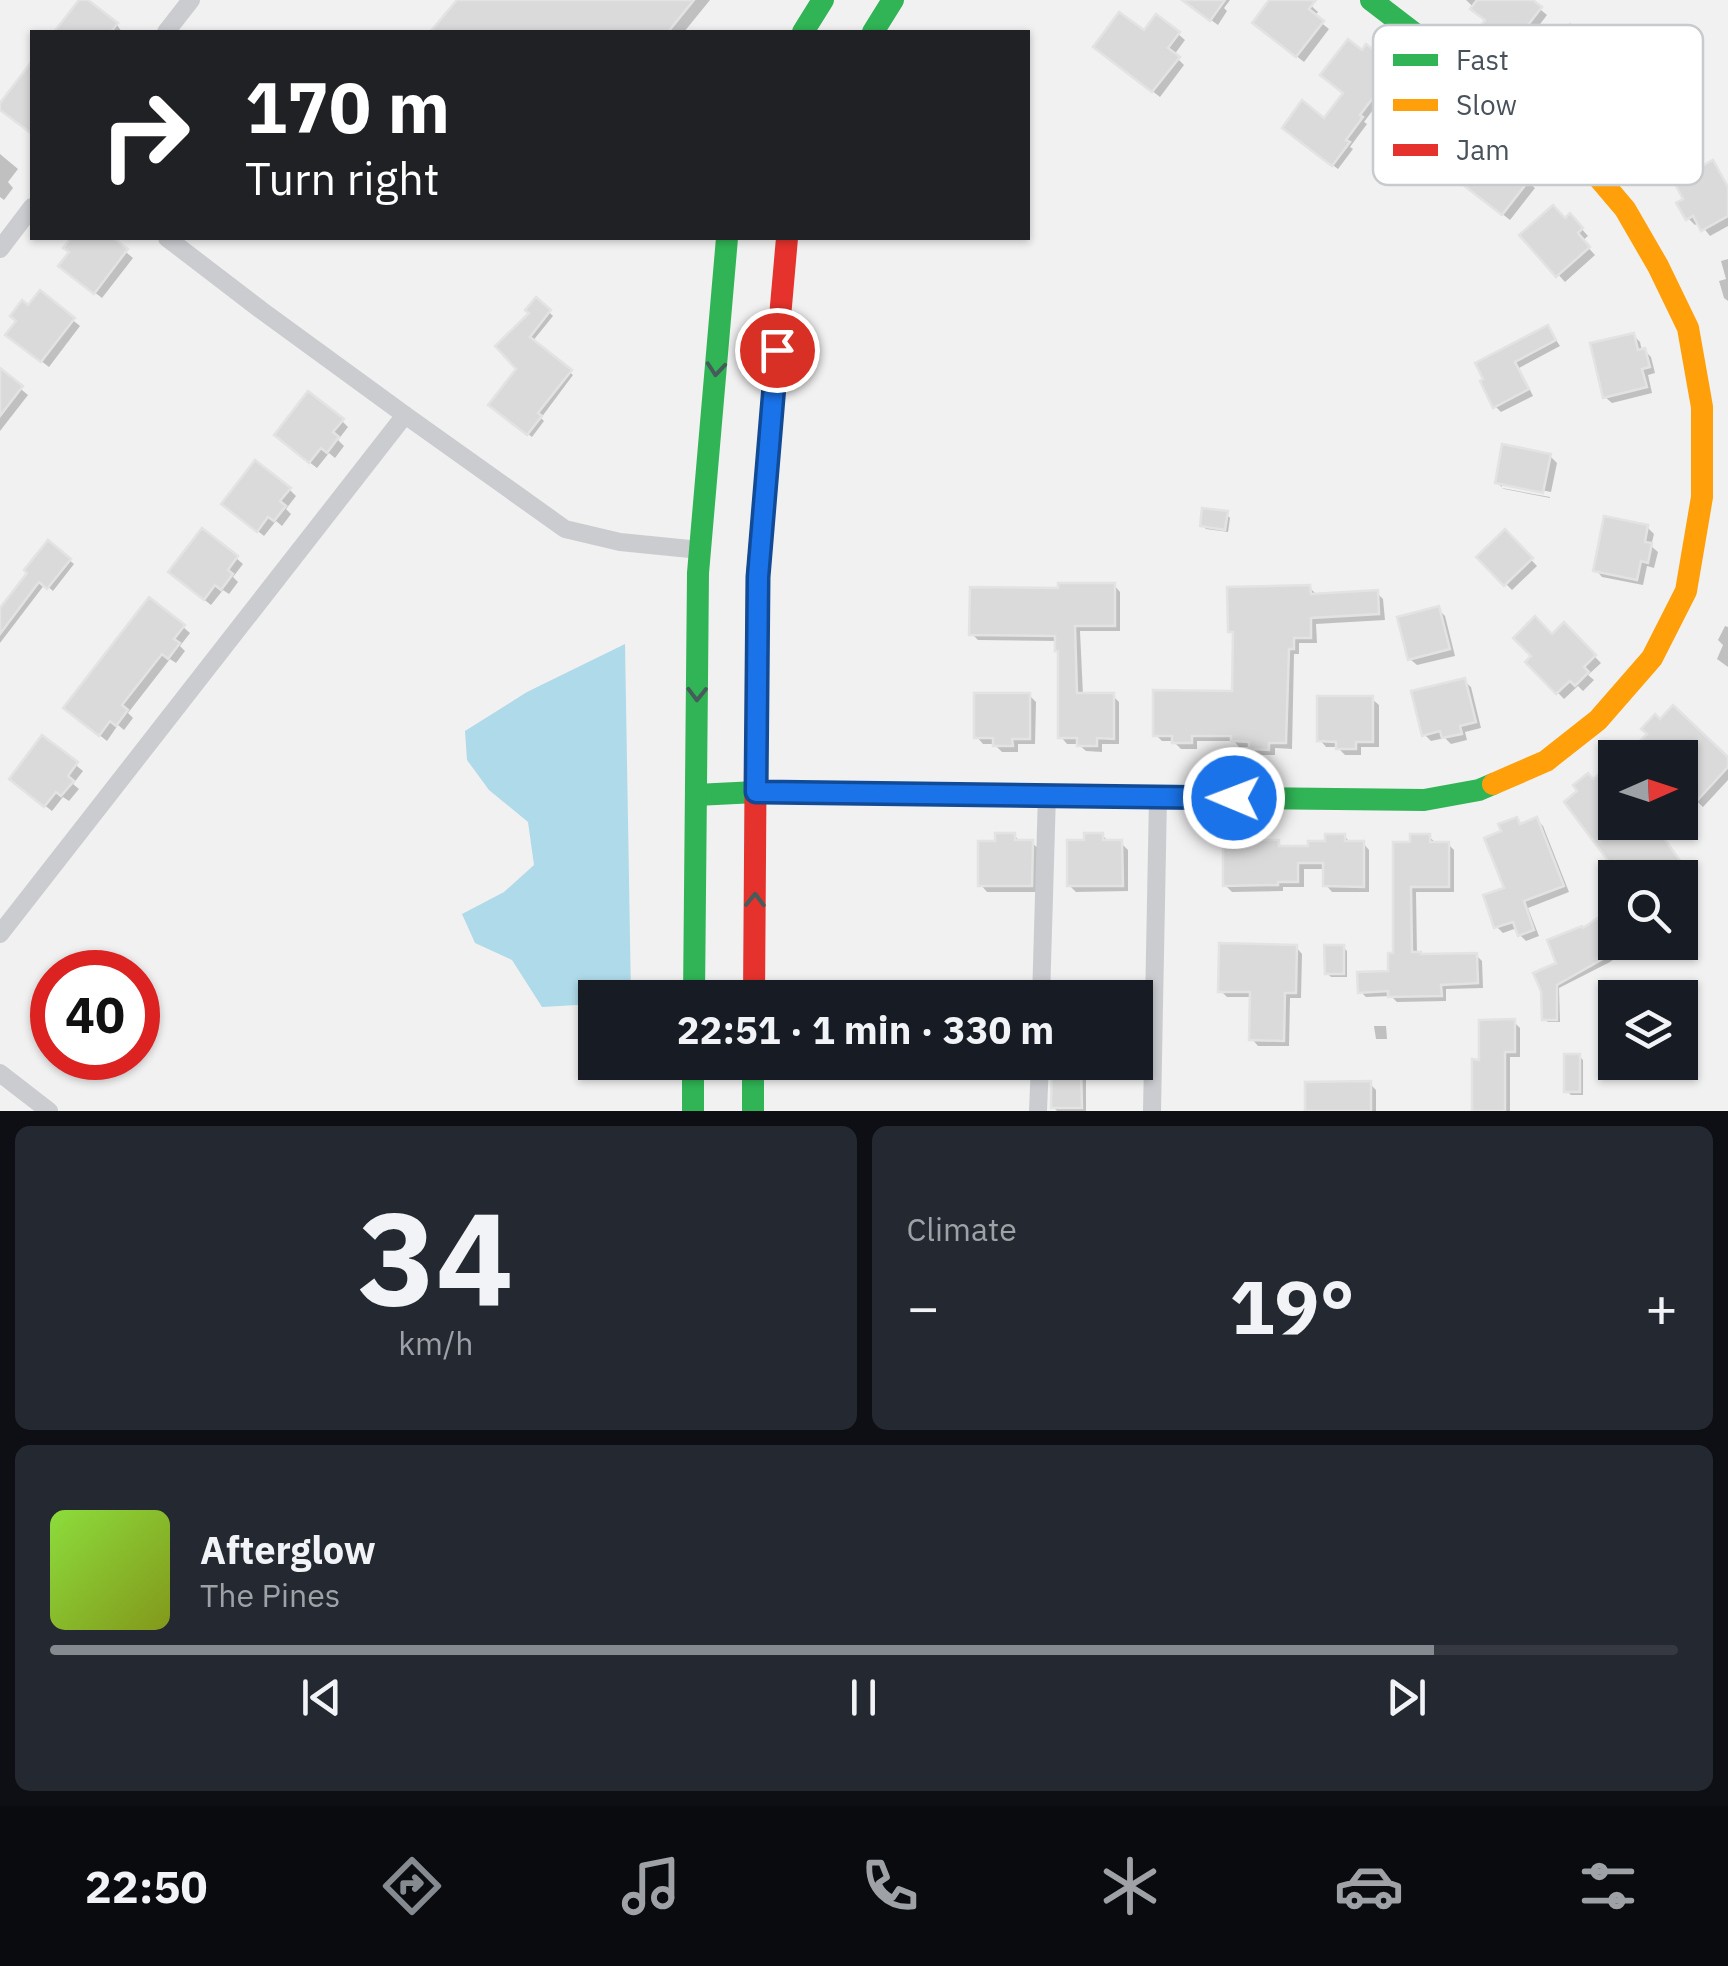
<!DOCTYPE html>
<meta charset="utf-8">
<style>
:root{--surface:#171b24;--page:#242831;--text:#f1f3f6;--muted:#9ea1a6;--line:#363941;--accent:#848a90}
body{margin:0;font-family:"IBM Plex Sans",sans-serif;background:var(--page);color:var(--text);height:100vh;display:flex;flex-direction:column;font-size:38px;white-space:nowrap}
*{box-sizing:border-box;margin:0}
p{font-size:32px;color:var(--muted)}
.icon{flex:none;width:55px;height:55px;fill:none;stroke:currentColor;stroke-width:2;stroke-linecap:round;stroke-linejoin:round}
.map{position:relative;height:1111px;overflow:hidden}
.side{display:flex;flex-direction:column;gap:15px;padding:15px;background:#0d0f14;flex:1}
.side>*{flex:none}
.top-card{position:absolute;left:30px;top:30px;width:1000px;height:210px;border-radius:0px;box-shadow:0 2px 8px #0004;background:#202124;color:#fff;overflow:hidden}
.needle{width:65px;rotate:87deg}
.buttons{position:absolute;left:1598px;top:740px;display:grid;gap:20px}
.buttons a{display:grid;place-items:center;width:100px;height:100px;border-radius:0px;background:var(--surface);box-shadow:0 2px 8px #0004;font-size:50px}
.speed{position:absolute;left:30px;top:950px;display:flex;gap:20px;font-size:50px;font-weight:700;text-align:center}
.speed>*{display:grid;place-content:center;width:130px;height:130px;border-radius:50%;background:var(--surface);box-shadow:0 2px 8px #0004;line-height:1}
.speed .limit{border:15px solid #d22;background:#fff;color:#111}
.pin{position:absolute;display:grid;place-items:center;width:85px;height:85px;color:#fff;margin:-42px;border:5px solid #fff;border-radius:50%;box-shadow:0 2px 10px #0007}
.me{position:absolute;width:110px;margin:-55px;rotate:271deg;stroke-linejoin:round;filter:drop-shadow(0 0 8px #0008)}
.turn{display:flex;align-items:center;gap:35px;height:210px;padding:0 50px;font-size:45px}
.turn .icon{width:130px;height:130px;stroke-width:2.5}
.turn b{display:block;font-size:70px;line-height:85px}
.big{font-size:75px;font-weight:800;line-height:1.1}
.side .widget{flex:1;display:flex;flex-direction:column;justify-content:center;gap:15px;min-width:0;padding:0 35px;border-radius:15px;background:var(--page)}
.side .dial{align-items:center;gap:0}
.dial b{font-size:130px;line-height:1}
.song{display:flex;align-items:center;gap:30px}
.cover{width:120px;height:120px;border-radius:15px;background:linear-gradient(135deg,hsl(90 70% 55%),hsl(70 70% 35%))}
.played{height:10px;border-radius:5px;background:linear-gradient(90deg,var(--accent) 85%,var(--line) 85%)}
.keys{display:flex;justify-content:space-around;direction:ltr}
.heat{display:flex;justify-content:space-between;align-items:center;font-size:55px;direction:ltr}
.side .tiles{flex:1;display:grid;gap:15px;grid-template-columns:1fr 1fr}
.widget:last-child{grid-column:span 2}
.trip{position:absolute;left:578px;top:980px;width:575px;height:100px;border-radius:0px;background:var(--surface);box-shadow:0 2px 8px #0004;font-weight:800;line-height:100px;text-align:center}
.menu{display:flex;height:160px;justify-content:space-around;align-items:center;background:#090b0e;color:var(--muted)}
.menu .icon{width:70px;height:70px}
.menu .current{color:var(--accent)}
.menu b{font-size:45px;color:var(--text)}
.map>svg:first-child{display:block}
.water{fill:#afdae9}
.shadow{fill:#0003}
.building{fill:#dadadb;stroke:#e3e3e4;stroke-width:2.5}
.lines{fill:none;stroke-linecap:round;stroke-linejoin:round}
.street{stroke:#cbcccf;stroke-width:18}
.fast{stroke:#30b455;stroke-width:22}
.slow{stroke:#ff9f0a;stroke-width:22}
.jam{stroke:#e5322d;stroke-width:22}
.oneway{stroke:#465c5b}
.route-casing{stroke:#114b97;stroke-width:25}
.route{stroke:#1a73e8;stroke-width:18}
.key{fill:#fff;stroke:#c8cbce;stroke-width:2.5}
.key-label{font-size:28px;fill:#49525c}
</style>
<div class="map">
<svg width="1728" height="1111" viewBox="0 0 1728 1111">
<rect width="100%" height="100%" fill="#f1f1f1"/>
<!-- water -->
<path class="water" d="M625,644L631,997L595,998V1004L542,1007L512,960L475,943L462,914L504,892L534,865L528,822L489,790L467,760L465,731L527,692Z"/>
<!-- shadow -->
<g class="shadow">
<path d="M82,0L117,25L122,32H57Z"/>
<path d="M460,0H710L684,32H434Z"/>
<path d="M1198,0H1230L1224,8L1227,11L1218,25L1200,12Z"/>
<path d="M1273,0H1305L1318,12L1314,17L1329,29L1304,62L1262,29Z"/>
<path d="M1466,0H1529L1547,15L1522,48L1509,37L1504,43L1490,32L1488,21Z"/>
<path d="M1144,34H1178L1185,40L1174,55L1184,65L1160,97L1103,53Z"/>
<path d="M1362,53L1380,58L1385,63L1381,68L1395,80L1364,122L1367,124L1350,147L1353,149L1338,169L1290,133L1324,122L1346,93Z"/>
<path d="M0,154L18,169L8,182L13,188L4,200L0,197Z"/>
<path d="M1499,159L1518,164L1524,170L1520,175L1535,188L1510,220L1468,187Z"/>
<path d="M1712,163L1728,186V226L1710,236L1699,222L1695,225L1688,218Z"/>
<path d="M1570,216L1588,236L1582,241L1595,255L1565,282L1523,235L1565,221Z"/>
<path d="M74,238L81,240L83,238H109L133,258L102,298L68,272L72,253L66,247Z"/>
<path d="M1728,259V301L1724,298L1719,281L1726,279L1721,261Z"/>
<path d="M40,294L80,326L49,367L15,341L19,321Z"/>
<path d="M536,300L553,316L532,342L573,375L541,418L544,421L532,437L495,408L520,368Z"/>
<path d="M1548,328L1560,346L1519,368L1533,396L1501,412L1495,406L1483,382Z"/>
<path d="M1633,335L1640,342L1642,351L1644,350L1651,357L1655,373L1648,375L1652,393L1612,403L1605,397Z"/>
<path d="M0,372L28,395L0,431Z"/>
<path d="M342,421L348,427L338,440L344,446L335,458L329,453L317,468L283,442Z"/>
<path d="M1550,456L1557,463L1551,492L1502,482V487L1497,483Z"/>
<path d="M1502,488L1550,497V498L1504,489Z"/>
<path d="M289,489L296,496L286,509L291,514L282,526L276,521L264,536L231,510Z"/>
<path d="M1226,514L1230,518L1228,532L1206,529L1202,525Z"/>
<path d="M1647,527L1654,534L1651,546L1658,552L1654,568L1647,566L1643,585L1602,577L1596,570Z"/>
<path d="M1505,532L1537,566L1512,590L1479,557Z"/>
<path d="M49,544L74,564L53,591L45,584L0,643V613Z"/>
<path d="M236,558L243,564L233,577L238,582L229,594L223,590L211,605L178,579Z"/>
<path d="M1114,585L1120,592V631H1080L1083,695L1113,696L1119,702V744H1102V752L1086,751L1078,744H1067L1061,737L1060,653L1057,641L978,640L972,634L1060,591Z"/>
<path d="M1309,587L1316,594L1377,593L1383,599L1385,620L1316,624L1317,643H1299V654H1294L1292,749L1275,748V755H1258L1252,747H1239L1234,741H1197V749H1181L1173,741H1162L1156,735L1234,693L1236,636L1231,631Z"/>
<path d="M1438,609L1445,616L1455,656L1417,665L1410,659Z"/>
<path d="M1564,626L1601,663L1588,675L1594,680L1583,691L1578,686L1564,699L1528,662Z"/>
<path d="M1725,626L1728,627V667L1717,659L1723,645L1718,640Z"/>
<path d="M183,627L190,633L180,646L185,651L176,663L170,659L128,713L133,718L124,730L118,725L107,741L73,714Z"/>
<path d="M1464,681L1471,687L1481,728L1465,732L1467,740L1451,744L1445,738L1431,741L1424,734Z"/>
<path d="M1029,695L1036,702L1035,744H1018V752H1002L994,744H983L977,737Z"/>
<path d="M1372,699L1379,705V747H1361V755H1345L1337,747H1326L1320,740Z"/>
<path d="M1660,723L1728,761V780L1703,807L1680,786V758Z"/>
<path d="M43,738L83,771L73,784L79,789L69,801L63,797L52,811L18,785Z"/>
<path d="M1615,778V822H1650L1686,869L1674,878H1657L1650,868L1637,878H1625L1567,802L1593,781Z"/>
<path d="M1516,820L1522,826L1537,820L1543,826L1569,892L1528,908L1539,936L1526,941L1520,935L1517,928L1503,933L1497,927L1507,889L1504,833Z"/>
<path d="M1014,835L1021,843H1032L1039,849L1038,892H987L981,885L998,843Z"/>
<path d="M1102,835L1110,843H1121L1128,850V891L1076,892L1069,885L1086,843Z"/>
<path d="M1259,835L1266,843L1278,842L1284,849L1310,848L1344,836L1351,843H1363L1369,850V892H1332L1326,885L1325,869H1304V887H1283V891L1232,892L1225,885L1242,843Z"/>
<path d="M1429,837L1435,842L1448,844L1454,850V892H1416L1417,955H1476L1482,961L1483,988L1446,989V1001L1397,1002L1391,996L1366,997L1361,992L1391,973L1396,955L1413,844Z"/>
<path d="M1614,886L1615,942H1637L1610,962L1559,988L1560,1022H1548L1544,1019L1559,964L1583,931L1613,910L1604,892Z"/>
<path d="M1296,947L1302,954L1301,998H1290L1289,1046H1258L1252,1039V997H1227L1221,991Z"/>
<path d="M1343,947L1347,951V977H1331L1327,973Z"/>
<path d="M1514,1022L1520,1028V1057H1510V1111H1474L1482,1062Z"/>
<path d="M1374,1026H1386L1387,1039H1376Z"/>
<path d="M1579,1056L1583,1060V1095H1571L1567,1091Z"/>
<path d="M1080,1069L1086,1075V1111H1057L1053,1107Z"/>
<path d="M1370,1084L1376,1090V1111H1307Z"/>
</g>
<!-- building -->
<g class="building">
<path d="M79,0H88L118,23L111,32H54Z"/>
<path d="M457,0H694L668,32H430Z"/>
<path d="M1182,0H1225L1210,21Z"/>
<path d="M1269,0H1316L1309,9L1324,21L1296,57L1252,23Z"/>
<path d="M1477,0H1533L1542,7L1514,43L1501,33L1496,38L1481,26L1485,20L1470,9Z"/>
<path d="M1119,12L1144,30L1156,14L1180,32L1168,48L1180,57L1152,92L1093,47Z"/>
<path d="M1570,24L1614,58L1586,94L1573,84L1568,90L1552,77L1557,71L1542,60Z"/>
<path d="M1348,39L1362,50L1366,44L1382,56L1377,62L1392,73L1360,115L1363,117L1346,140L1350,142L1332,166L1282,128L1302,100L1324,118L1343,93L1320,75Z"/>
<path d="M32,61V134L0,110V103Z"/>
<path d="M1486,145L1499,156L1504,150L1519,162L1515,168L1530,179L1502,215L1458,181Z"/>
<path d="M1713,160L1728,187V216L1701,231L1693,216L1686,220L1676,203L1683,199L1674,182Z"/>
<path d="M1553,205L1565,218L1570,213L1583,228L1578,233L1590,247L1556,277L1519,235Z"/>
<path d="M71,238H113L128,249L94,294L58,266L69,252L63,248Z"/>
<path d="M40,290L75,318L41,362L5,335L16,321L10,316L22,300L28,305Z"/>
<path d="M536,297L551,310L530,337L572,370L538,413L542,416L527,435L488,405L516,369L495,346L529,313L525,310Z"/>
<path d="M1548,325L1556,340L1515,362L1529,389L1493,408L1480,381L1483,379L1475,363Z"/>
<path d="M1634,333L1638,350L1645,348L1650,367L1642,369L1647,387L1603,398L1590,343Z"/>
<path d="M0,368L23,386L0,416Z"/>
<path d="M308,391L344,419L333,432L339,437L327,453L321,448L309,463L274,435Z"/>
<path d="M1502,444L1551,454L1543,493L1495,483Z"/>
<path d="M255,460L291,488L280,501L286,506L274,521L268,517L257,532L221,504Z"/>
<path d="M1202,508L1228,511L1225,530L1200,526Z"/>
<path d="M1604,516L1648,525L1645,542L1652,543L1648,563L1641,561L1637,580L1593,571Z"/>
<path d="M202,528L238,556L228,570L233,574L221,590L215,585L204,600L168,572Z"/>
<path d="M1505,529L1533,558L1504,586L1476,557Z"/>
<path d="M48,540L71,559L47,589L39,582L0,634V608L27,573L24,570Z"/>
<path d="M1058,583H1115V626H1075L1077,693H1114V739L1097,738V746H1077V738H1058V651H1055V636L969,635L970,587L1058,588Z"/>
<path d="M1310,585L1311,594L1378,590L1379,614L1311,618V638H1294V649H1289L1286,743H1269V750L1249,749V742L1231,741V736H1192V743H1172V736H1153V690L1232,691L1233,632H1228L1227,587Z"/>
<path d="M149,597L185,625L174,639L180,643L168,659L162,654L122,705L128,710L116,726L110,721L99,736L63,708Z"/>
<path d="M1439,606L1450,649L1408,660L1397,617Z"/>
<path d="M1535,616L1552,634L1564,622L1596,655L1584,667L1589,672L1575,686L1570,681L1556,694L1525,662L1531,656L1513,638Z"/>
<path d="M1465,678L1476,722L1460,726L1462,734L1442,738L1440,731L1422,736L1411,691Z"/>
<path d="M974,693H1030V739H1012L1013,746H993V738H974Z"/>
<path d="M1317,696H1373V742H1356V749H1336V742L1317,741Z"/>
<path d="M1673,705L1728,757V767L1695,803L1680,789V758H1647L1635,746L1647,734L1641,729L1655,714L1660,719Z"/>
<path d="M42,735L78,762L68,776L74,781L61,796L56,792L44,807L9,779Z"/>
<path d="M1608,767L1615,776V822H1652L1681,862L1659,878H1654L1643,862L1621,878L1564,802L1577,791L1573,785L1588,773L1593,779Z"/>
<path d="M1517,817L1520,824L1537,817L1564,886L1524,901L1534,930L1518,936L1513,922L1494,928L1483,895L1504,888L1484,838L1501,831L1498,824Z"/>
<path d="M995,833H1015V840H1033L1032,886H978V841H995Z"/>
<path d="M1084,833H1103V840H1122L1123,886H1067V840H1084Z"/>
<path d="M1239,833H1260V840H1279V846H1308V841H1325V834H1345V841H1364V887L1323,886V863H1298V882H1278V885L1223,886V841H1240Z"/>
<path d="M1410,834H1430V842H1449V887H1411L1412,952H1421V954L1477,953L1478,983L1441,985L1442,996L1388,997V991L1358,993L1357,972L1388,971V953H1393V842H1410Z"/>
<path d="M1615,906V952L1557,985V1020H1542L1541,991L1533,973L1556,963L1547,940L1582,926L1583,928Z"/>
<path d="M1219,943L1297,945L1296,993H1285L1284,1041L1249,1040L1250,992H1218Z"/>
<path d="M1324,945H1344V974H1325Z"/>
<path d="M1515,1019V1052H1505V1111H1472V1059L1479,1060V1020Z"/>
<rect x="1564" y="1054" width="16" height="38"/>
<path d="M1052,1067H1081L1082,1108H1051Z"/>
<path d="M1371,1081V1111H1305V1082Z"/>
</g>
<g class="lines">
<!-- street -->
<g class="street">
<path d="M166,32L191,0"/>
<path d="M167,238L261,310L405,415"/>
<path d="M0,249L32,207"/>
<path d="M0,934L405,415L565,529L620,542L700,550"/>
<path d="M1041,998L1047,794"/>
<path d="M0,1073L49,1111"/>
<path d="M1038,1111L1040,1062"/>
<path d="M1152,1111L1158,797"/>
</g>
<!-- fast -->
<g class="fast">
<path d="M1371,0L1568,151"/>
<path d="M803,32L823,0"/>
<path d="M873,32L893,0"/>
<path d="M696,795L756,792L1424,800L1479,790L1493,784"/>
<path d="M694,998L698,573L727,238"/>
<path d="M693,1062V1111"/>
<path d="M753,1062V1111"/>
</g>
<!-- slow -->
<path class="slow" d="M1493,784L1546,761L1598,720L1652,658L1686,591L1702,497V407L1688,328L1658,266L1625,209L1591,169L1568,151"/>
<!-- jam -->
<path class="jam" d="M754,998L757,577L787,238"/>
</g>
<!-- one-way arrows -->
<defs><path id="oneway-chevron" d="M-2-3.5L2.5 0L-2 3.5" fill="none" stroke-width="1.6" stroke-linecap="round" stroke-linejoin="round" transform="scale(2.5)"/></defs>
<g class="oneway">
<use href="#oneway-chevron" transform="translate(716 369) rotate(95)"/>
<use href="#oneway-chevron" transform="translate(697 694) rotate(91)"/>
<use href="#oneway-chevron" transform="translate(755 900) rotate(-89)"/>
</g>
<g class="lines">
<!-- route casing -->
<g class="route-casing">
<path id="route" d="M777,350L758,577L756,792L1234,798"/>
</g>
<!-- route -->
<use href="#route" class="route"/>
</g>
<!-- legend -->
<rect x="1373" y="25" width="330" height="160" rx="15" class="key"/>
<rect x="1393" y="54" width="45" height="12" fill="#30b455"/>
<rect x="1393" y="99" width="45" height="12" fill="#ff9f0a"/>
<rect x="1393" y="144" width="45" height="12" fill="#e5322d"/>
<g class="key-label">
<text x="1456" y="70">Fast</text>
<text x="1456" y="115">Slow</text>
<text x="1456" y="160">Jam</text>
</g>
</svg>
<div class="buttons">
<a><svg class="needle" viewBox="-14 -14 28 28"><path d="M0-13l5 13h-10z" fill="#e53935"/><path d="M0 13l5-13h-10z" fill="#9ea1a6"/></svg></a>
<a><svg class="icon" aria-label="search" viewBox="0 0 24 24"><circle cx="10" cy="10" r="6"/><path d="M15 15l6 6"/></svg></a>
<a><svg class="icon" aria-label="layers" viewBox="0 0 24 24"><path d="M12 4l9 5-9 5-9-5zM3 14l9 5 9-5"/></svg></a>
</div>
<div class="speed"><div class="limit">40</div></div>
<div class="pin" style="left:777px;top:350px;background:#d93025"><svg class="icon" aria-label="arrive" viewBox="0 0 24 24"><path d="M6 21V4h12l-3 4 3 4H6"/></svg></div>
<svg class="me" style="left:1234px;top:798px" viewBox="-20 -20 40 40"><circle r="17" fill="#1a73e8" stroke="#fff" stroke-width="3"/><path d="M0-11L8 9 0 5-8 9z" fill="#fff"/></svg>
<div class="trip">22:51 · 1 min · 330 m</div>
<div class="top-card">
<div class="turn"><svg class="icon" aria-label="right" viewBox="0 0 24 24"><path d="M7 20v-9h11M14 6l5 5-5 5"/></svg><div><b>170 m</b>Turn right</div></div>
</div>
</div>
<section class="side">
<div class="tiles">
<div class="widget dial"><b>34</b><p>km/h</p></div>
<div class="widget"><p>Climate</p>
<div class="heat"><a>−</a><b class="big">19°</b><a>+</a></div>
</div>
<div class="widget">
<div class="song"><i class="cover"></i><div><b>Afterglow</b><p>The Pines</p></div></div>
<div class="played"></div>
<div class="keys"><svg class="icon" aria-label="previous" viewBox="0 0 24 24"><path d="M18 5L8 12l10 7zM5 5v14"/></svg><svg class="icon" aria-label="pause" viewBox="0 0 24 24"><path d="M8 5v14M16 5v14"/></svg><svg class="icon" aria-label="next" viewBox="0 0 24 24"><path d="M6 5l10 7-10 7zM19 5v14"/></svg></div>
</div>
</div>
</section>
<nav class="menu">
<b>22:50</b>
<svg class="icon current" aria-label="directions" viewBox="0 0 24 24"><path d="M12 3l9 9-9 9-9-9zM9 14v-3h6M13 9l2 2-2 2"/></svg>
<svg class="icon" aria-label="music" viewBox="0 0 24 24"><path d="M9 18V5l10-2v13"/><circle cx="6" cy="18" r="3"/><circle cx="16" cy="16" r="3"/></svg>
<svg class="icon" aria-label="phone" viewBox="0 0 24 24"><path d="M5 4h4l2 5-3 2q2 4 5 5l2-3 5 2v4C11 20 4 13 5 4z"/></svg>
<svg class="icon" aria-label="climate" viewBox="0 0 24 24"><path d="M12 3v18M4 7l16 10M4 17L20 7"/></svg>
<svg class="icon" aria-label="car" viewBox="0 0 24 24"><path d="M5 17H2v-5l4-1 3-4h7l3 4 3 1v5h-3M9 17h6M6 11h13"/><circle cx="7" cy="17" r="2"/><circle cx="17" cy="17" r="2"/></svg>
<svg class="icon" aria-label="filters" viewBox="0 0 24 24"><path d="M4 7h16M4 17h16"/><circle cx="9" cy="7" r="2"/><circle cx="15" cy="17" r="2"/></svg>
</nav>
